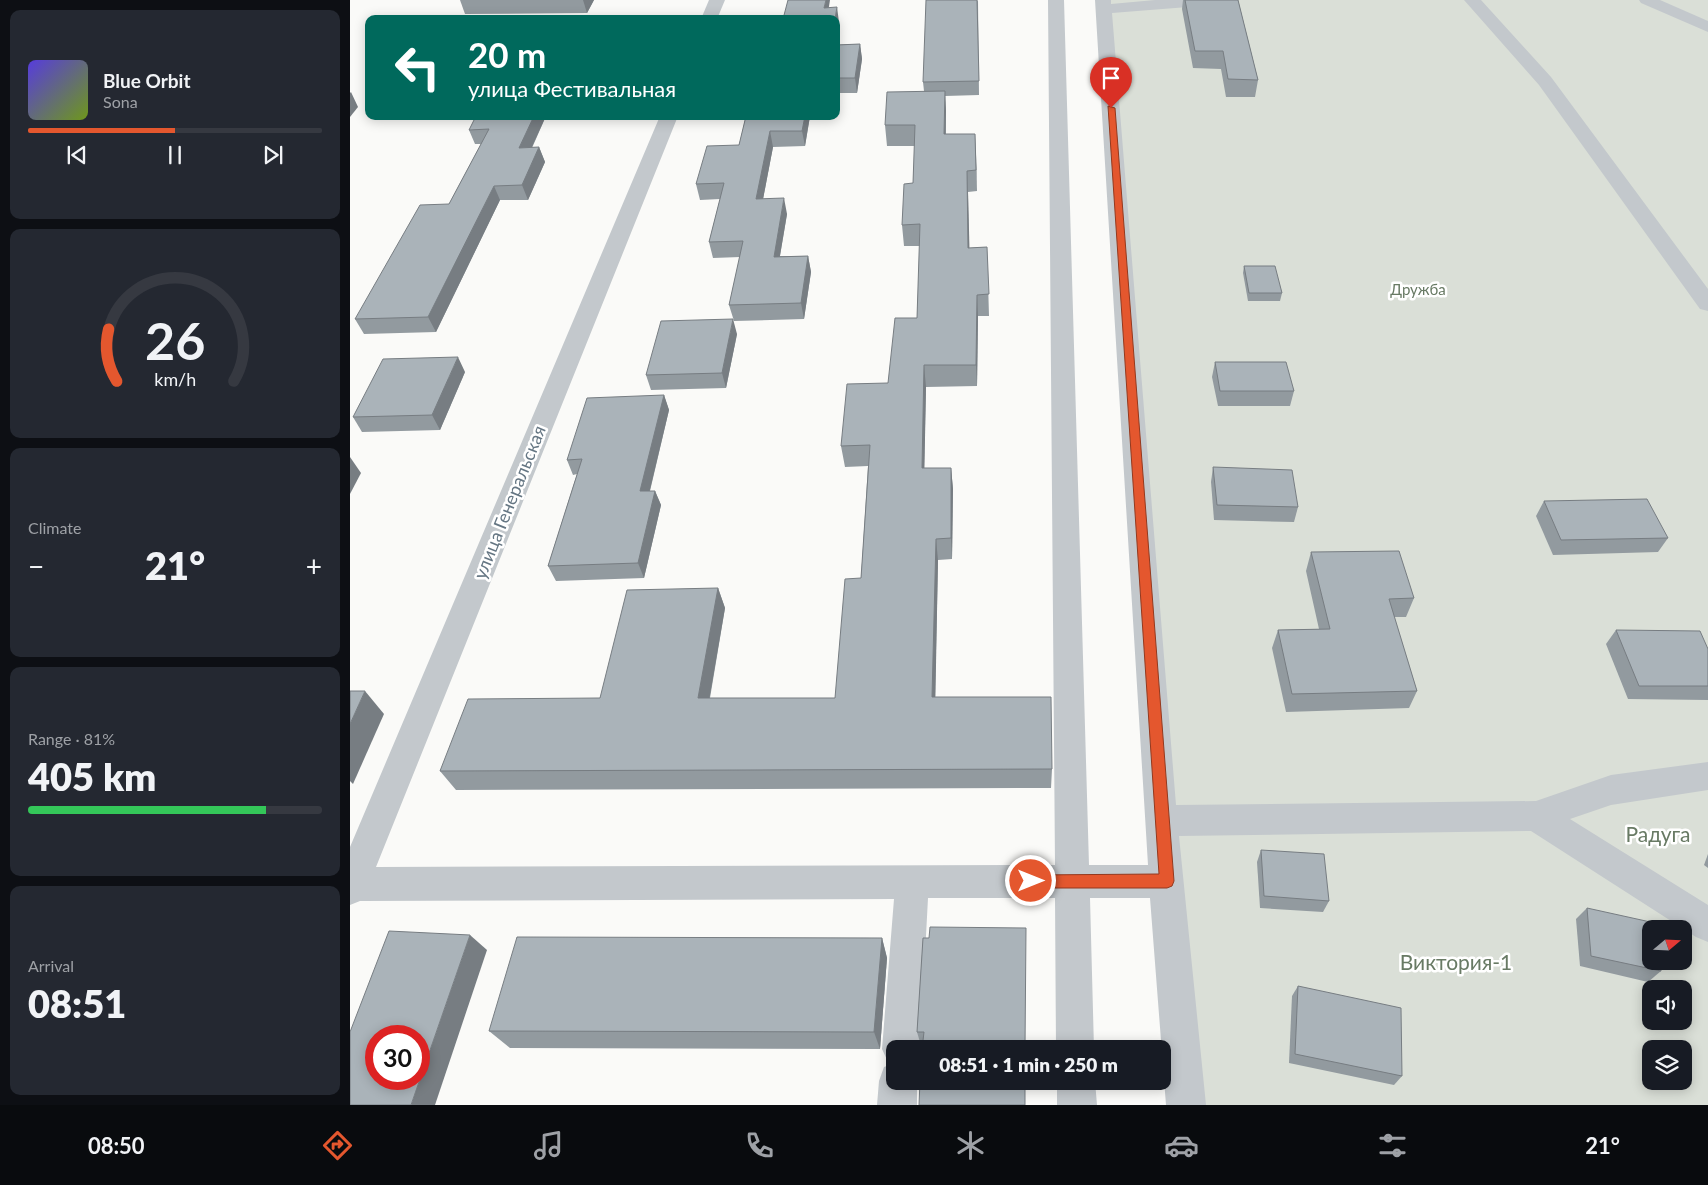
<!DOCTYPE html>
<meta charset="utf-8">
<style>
:root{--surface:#171b24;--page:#242831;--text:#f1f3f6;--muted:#9ea1a6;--line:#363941;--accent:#e4572e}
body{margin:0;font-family:Lato,sans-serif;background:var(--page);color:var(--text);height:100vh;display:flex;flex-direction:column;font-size:19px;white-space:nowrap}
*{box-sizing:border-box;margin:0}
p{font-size:16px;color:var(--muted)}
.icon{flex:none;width:28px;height:28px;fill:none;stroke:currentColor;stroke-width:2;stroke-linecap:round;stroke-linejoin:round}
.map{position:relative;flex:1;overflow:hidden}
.sheet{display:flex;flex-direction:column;gap:10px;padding:10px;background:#0d0f14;width:350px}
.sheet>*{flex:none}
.guide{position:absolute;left:15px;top:15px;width:475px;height:105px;border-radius:10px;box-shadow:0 2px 12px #0003;background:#00695c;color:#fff;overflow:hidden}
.needle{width:32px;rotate:71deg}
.controls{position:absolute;left:1292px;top:920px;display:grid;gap:10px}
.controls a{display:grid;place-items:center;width:50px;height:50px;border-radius:10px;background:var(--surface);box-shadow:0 2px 12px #0003;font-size:25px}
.speed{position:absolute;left:15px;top:1025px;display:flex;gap:10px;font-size:25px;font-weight:700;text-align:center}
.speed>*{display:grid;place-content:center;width:65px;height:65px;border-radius:50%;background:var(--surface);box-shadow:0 2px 12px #0003;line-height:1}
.speed .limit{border:8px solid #d22;background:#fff;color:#111}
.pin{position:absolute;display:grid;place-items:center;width:42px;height:42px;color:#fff;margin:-51px -21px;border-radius:50% 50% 50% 0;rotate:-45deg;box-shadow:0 0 5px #0007}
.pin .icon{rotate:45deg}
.me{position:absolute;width:55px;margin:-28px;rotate:90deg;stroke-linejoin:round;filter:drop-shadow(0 0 4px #0008)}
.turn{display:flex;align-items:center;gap:18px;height:105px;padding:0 20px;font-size:22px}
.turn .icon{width:65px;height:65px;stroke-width:2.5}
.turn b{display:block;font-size:35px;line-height:42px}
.big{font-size:38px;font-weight:800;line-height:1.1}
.sheet .tile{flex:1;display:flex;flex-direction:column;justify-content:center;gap:8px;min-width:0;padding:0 18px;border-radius:10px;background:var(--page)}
.sheet .dial{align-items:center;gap:0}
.dial svg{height:130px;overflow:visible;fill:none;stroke:var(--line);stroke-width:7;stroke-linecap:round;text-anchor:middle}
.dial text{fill:var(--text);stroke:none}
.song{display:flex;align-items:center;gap:15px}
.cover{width:60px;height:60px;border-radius:8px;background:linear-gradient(135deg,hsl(250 70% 55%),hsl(80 70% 35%))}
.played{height:5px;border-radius:2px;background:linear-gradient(90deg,var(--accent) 50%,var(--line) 50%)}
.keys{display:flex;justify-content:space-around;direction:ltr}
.heat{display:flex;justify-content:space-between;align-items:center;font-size:28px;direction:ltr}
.charge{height:8px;border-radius:4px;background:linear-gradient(90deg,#34c759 81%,var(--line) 0)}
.trip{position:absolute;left:536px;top:1040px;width:285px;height:50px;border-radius:10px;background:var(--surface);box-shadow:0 2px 12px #0003;font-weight:800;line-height:50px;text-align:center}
.tabs{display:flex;height:80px;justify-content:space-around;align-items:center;background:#090b0e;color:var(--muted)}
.tabs .icon{width:35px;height:35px}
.tabs .on{color:var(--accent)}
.tabs b{font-size:22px;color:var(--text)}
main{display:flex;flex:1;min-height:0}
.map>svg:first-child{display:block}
.green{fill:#dadfd7;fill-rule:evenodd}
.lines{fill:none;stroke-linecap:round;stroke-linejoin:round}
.minor{fill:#c3c8cc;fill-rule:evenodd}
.wall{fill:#929a9f}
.shaded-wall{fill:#777d82}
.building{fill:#aab3b9;stroke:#777d82;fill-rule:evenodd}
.route{fill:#e4572e;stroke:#94391e}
.labels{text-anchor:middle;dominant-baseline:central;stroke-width:5;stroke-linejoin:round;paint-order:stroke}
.far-park-label{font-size:15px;fill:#687a64;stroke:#fff}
.street-label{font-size:18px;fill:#657683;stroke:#fff}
.near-park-label{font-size:21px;fill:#687a64;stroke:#fff}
</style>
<main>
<section class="sheet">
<div class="tile">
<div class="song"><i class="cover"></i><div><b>Blue Orbit</b><p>Sona</p></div></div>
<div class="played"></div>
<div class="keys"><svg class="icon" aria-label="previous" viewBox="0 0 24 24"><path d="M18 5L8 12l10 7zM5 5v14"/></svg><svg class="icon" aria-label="pause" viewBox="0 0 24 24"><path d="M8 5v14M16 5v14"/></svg><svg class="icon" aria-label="next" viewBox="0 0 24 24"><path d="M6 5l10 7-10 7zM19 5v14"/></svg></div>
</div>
<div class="tile dial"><svg viewBox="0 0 100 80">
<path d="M14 69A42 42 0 1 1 86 69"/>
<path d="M14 69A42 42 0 0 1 9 37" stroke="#e4572e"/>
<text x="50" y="56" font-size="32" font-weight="700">26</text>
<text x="50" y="72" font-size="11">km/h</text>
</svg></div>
<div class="tile"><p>Climate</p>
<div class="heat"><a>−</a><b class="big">21°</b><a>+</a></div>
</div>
<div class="tile"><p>Range · 81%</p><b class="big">405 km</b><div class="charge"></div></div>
<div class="tile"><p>Arrival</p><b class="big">08:51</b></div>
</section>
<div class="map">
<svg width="1358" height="1105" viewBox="0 0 1358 1105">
<rect width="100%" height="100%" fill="#fafaf8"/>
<!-- green -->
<path class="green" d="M759,0H1358V1105H836ZM1301,929H1334V961H1301ZM1301,989H1334V1021H1301ZM1301,1049H1334V1081H1301Z"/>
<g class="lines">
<!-- minor -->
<g class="minor">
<path d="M359,0H375L367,19H351Z"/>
<path d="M698,0H714L739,865H798L745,0H761V4L805,0H871L863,5L762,13L826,805L1186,801L1261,775L1358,762V790L1261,805L1220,819L1358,905V942L1346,937L1181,831L829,836L856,1105H816L800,898H740L744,1049H706L705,898H578L570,1049H545V1081H567V1105H527L529,1081L534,1067L542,1064L538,1062L532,1049L544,899L10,901L0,905V847L310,116H328L26,867L705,865Z"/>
<path d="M1114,0H1131L1201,77L1358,289V311L1350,309L1189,85Z"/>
<path d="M1289,0H1310L1358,21V32L1291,3Z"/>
<path d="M707,1081H745L747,1105H707Z"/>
</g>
</g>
<!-- wall -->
<g class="wall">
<path d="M110,0H244L237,13L115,14Z"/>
<path d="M628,0L629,95L595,96L596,111V134H625L627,191L618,192L619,248L637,247L639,316H628L627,386L576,387L574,468H601L603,489L602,559L588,560L585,697L702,769L701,788L106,790L90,771L250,698L368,588L375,608L360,698H485L511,578L518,466L495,467L491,446L538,383L567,318L570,246H554L552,225L563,183L565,146H537L535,125L574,91L573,82Z"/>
<path d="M833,0H888L908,80L905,97H876L871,69L843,68L832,9Z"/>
<path d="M510,44L512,59L507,93H486V45Z"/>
<path d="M196,116L182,148L189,147L195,162L178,200H150L86,332L14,334L5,319L99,204L131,144H125L119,130Z"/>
<path d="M396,116H460L455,146L423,147L413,199L437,214L430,256H458L461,272L454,319L384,321L379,305L390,257L363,258L359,242L370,199L350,200L346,184L389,145Z"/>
<path d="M894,266L932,293L930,301H898L893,273Z"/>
<path d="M387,334L376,388L301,390L296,375Z"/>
<path d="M865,362L944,391L940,406H868L862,377Z"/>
<path d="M115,372L90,430L12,432L3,417Z"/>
<path d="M314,395L319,410L300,491H305L311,505L294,578L206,581L198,566L227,474L223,475L217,460Z"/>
<path d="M863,467L948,507L944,522L864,520L861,482Z"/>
<path d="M1194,501L1318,538L1308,552L1203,555L1186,516Z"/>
<path d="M961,552L1064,598L1056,617H1044L1067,691L1059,708L936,712L922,648L928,630L969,629L956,571Z"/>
<path d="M1266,630L1358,649V700L1278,699L1256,644Z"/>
<path d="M911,850L979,901L973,912L910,908L907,862Z"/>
<path d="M1358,854V868L1354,865Z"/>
<path d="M1237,908L1311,971L1298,982L1230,966L1226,919Z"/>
<path d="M532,938L537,958L530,1049L160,1048L139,1031Z"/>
<path d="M573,938L675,1049H572L567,1032Z"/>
<path d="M948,986L1052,1076L1044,1085L939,1063L942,996Z"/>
</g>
<!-- shaded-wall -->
<g class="shaded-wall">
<path d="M233,0H244L237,13Z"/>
<path d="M476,0H480L477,19L474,8Z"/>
<path d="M487,7L489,22L486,37V19H485Z"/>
<path d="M510,44L512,59L507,93L505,78Z"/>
<path d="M595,91L596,111L595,155L594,134Z"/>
<path d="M1,92L8,107L0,117V93Z"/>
<path d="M184,116H196L175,162L169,148Z"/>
<path d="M455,116H460L455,146L452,131Z"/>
<path d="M420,131L423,147L410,215L406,199Z"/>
<path d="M625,134L626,154L627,191L626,170Z"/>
<path d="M189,147L195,162L178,200L172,185Z"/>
<path d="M617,171L618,192L620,269L618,248Z"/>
<path d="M144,186L150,200L86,332L78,317Z"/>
<path d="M434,198L437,214L427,273L424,257Z"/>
<path d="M458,256L461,272L454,319L451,303Z"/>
<path d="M627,295L628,316L627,386L626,365Z"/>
<path d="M383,319L387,334L376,388L372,373Z"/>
<path d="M108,357L115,372L90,430L82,415Z"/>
<path d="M574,365L576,387L574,490L572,468Z"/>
<path d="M314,395L319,410L296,506L290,491Z"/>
<path d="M0,457L11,473L0,494Z"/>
<path d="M601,468L603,489L602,559L601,538Z"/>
<path d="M305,491L311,505L294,578L288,563Z"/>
<path d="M586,539L588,560L585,717L582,697Z"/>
<path d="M368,588L375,608L356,718L348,698Z"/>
<path d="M15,691L34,714L3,784L0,781V724Z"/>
<path d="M120,935L137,950L85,1105H61Z"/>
<path d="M532,938L537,958L530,1049L524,1032Z"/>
</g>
<!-- building -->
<g class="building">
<path d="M438,0H476L474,8L487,7L485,19H433Z"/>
<path d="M576,0H627L629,81L573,82Z"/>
<path d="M835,0H888L908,80L878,79L873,51H845Z"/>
<path d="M510,44L505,78H486V45Z"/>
<path d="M595,91L594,134H625L626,170L617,171L618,248L637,247L639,294L627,295L626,365H574L572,468H601V538L586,539L582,697H701L702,769L90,771L118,699L250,698L277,590L368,588L348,698H485L495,579L511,578L520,445L491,446L497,384L538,383L545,318H567L570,224L552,225L554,184L563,183L565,125H535L537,92Z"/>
<path d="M126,116H184L169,148L189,147L172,185L144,186L78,317L5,319L70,205L99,204L139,129L119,130Z"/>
<path d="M396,116H455L452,131H420L406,199L434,198L424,257L458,256L451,303L379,305L393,241L359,242L374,183L346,184L357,146L389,145Z"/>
<path d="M894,266H925L932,293H899Z"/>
<path d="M383,319L372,373L296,375L311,321Z"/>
<path d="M108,357L82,415L3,417L33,359Z"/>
<path d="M865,362H936L944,391H870Z"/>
<path d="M314,395L290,491H305L288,563L198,566L232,459L217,460L237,398Z"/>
<path d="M863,467L942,470L948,507L867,505Z"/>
<path d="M1297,499L1318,538L1211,540L1194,501Z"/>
<path d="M1049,551L1064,598L1039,599L1067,691L942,694L928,630L980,629L961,552Z"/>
<path d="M1266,630L1350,631L1358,649V686H1289Z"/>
<path d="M0,691H15L0,724Z"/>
<path d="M911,850L974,854L979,901L914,896Z"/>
<path d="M1237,908L1305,923L1306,929H1301V961H1310L1311,971L1241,956Z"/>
<path d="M580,927L676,928L675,1049H572L574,1032H567L573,938H579Z"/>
<path d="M39,931L120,935L61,1105H0V1032ZM26,1036H69V1079H26Z"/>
<path d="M167,937L532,938L524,1032L139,1031Z"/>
<path d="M948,986L1051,1008L1052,1076L945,1054Z"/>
<path d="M570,1081H675V1105H569Z"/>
</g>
<!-- route -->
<path class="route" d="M758,106L765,108L824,881L822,886L817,888H681L676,886L674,881L676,877L681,875L809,874Z"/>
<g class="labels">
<!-- far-park labels -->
<g class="far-park-label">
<text x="1068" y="289">Дружба</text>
</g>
<!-- street labels -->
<g class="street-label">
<text transform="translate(159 502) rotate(-68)">улица Генеральская</text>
</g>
<!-- near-park labels -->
<g class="near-park-label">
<text x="1308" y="833">Радуга</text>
<text x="1106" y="961">Виктория-1</text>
</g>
</g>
</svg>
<div class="controls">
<a><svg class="needle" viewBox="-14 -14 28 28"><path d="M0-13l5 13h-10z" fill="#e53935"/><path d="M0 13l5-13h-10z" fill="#9ea1a6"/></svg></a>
<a><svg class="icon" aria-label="sound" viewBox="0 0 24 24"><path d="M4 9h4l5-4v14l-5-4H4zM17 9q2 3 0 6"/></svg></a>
<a><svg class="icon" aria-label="layers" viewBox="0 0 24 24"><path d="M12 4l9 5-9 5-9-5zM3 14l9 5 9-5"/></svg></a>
</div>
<div class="speed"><div class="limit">30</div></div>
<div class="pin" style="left:761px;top:108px;background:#d93025"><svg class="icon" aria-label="arrive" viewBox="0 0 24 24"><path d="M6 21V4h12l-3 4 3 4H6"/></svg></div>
<svg class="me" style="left:681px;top:881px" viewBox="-20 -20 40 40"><circle r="17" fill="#e4572e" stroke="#fff" stroke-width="3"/><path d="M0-11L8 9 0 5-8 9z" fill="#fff"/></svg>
<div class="trip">08:51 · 1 min · 250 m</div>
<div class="guide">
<div class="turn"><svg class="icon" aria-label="left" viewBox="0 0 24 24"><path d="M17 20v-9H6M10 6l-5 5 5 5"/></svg><div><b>20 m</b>улица Фестивальная</div></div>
</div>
</div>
</main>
<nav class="tabs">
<b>08:50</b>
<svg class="icon on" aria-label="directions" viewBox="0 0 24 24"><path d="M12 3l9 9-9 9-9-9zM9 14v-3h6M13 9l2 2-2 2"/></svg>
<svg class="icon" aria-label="music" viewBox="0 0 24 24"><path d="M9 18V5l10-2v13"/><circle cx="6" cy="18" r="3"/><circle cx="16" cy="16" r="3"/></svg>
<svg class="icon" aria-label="phone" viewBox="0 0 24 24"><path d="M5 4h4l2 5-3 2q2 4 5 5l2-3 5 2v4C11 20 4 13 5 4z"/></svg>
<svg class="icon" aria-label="climate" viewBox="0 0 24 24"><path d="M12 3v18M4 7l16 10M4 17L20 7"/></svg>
<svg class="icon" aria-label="car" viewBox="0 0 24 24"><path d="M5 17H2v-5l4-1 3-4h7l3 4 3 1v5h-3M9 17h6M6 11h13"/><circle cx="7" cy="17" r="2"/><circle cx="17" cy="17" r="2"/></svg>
<svg class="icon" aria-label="filters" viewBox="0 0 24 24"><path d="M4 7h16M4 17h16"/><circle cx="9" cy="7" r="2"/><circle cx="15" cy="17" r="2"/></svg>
<b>21°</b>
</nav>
